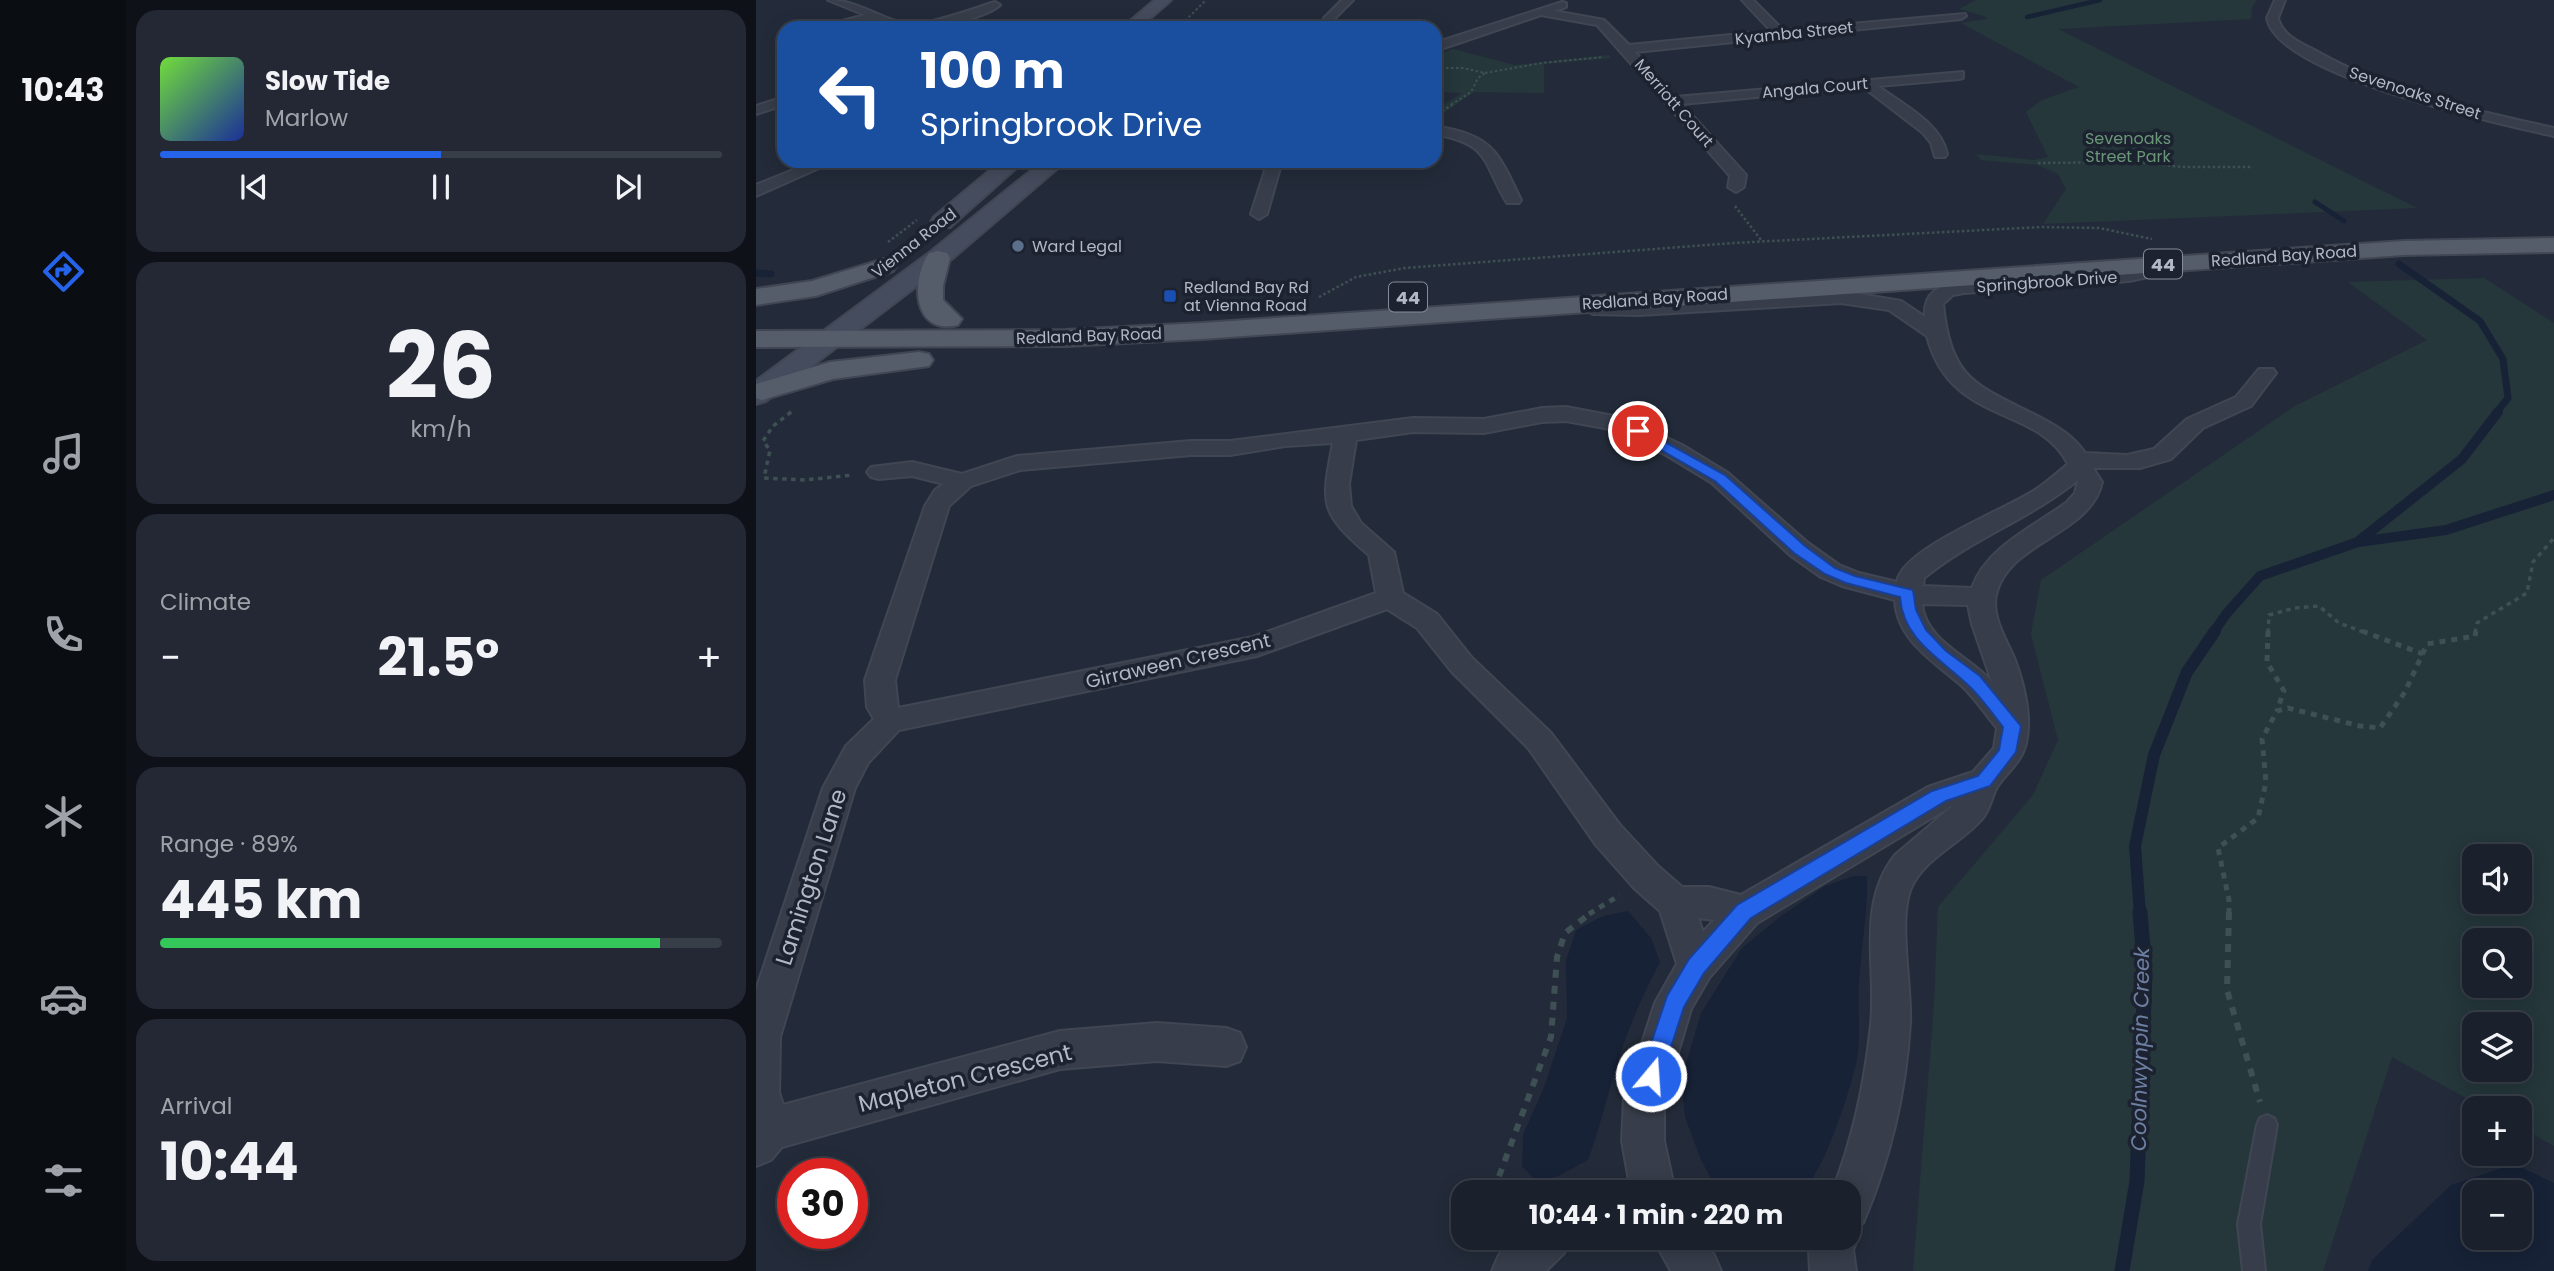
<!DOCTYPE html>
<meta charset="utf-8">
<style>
:root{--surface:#1a202c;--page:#232834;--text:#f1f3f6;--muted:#9fa3a9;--line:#383e48;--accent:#2563eb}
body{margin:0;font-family:Poppins,sans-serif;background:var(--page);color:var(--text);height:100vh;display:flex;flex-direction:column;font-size:26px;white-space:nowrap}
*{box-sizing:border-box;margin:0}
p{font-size:23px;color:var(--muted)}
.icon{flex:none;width:38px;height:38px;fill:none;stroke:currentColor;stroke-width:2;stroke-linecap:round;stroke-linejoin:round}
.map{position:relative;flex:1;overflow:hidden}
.drawer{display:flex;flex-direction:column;gap:10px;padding:10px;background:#0e1218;width:630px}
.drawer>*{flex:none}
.top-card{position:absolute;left:21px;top:21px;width:665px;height:147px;border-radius:21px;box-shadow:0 4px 18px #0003,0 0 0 2px var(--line);background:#1a4fa0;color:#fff;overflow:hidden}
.fabs{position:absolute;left:1706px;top:844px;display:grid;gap:14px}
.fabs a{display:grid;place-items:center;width:70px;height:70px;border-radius:14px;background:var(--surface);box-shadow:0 4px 18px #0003,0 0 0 2px var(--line);font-size:35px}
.speed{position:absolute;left:21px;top:1158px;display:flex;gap:14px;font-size:35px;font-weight:700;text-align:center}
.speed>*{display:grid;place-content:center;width:91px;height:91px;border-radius:50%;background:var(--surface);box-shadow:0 4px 18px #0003,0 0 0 2px var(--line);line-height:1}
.speed .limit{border:10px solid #d22;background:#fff;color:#111}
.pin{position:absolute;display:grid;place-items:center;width:60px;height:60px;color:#fff;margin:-30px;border:4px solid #fff;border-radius:50%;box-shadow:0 2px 7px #0007}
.me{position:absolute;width:77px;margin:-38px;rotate:18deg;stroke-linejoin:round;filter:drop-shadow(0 0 5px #0008)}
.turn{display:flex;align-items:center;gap:24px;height:147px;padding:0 28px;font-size:32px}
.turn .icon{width:91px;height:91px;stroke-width:2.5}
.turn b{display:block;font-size:49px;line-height:60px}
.big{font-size:52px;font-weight:700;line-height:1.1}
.drawer .card{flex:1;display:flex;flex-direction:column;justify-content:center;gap:10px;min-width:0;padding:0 24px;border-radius:21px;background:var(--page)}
.drawer .dial{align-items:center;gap:0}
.dial b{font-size:91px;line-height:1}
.song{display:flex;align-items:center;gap:21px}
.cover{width:84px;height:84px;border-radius:10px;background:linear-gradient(135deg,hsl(100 70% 55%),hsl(230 70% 35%))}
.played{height:7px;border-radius:4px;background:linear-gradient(90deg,var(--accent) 50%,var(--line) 50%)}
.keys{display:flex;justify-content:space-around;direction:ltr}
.heat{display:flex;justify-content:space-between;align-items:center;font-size:38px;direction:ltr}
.charge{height:10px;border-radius:5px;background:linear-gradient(90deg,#34c759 89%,var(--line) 0)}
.trip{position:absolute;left:695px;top:1180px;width:410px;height:70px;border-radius:21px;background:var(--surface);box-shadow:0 4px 18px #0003,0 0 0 2px var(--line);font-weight:700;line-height:70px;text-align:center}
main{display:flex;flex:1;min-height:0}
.menu{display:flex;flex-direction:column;width:126px;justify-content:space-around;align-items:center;background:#0a0d12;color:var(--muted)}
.menu .icon{width:49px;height:49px}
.menu .selected{color:var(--accent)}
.menu b{font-size:32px;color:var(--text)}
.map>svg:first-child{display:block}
.green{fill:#25373b;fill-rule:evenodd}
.water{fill:#172237;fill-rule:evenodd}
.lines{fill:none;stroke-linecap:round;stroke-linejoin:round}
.stream-far5{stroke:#172237;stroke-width:4.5}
.stream-far4{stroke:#172237;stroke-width:5}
.stream-far3{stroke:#172237;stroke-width:7}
.stream-far2{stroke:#172237;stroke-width:10}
.stream-far1{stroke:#172237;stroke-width:12}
.stream{stroke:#172237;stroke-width:15}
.service-casing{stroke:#404653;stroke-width:4}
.minor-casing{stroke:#404653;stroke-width:4}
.secondary-casing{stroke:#404653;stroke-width:4}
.primary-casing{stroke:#404653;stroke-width:4}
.path-far4{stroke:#3e5053;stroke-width:2;stroke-dasharray:2.5 2.5;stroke-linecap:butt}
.path-far3{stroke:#3e5053;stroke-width:2.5;stroke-dasharray:2.5 2.5;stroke-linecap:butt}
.path-far2{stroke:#3e5053;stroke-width:3.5;stroke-dasharray:4.5 4.5;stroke-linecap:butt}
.path-far1{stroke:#3e5053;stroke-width:5;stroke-dasharray:6 6;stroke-linecap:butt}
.path{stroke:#3e5053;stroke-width:6;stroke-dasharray:8 8;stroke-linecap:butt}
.service{fill:#373d4a;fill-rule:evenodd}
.minor{fill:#373d4a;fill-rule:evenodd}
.secondary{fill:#454c5d;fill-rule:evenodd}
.primary{fill:#555c6a;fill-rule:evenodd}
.route{fill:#2563eb;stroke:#184099;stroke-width:2}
.service-dot{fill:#5c6f8a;stroke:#1c222f;stroke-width:2.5}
.transit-dot{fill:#1a4fb4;stroke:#1c222f;stroke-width:2.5}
.labels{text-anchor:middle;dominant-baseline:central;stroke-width:7;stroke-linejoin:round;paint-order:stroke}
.far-street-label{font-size:16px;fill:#b2b8c6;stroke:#1c222f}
.far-park-label{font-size:16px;fill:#6a9678;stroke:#1c222f}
.far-poi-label{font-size:16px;fill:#b2b8c6;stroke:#1c222f;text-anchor:start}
.shield{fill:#1c222f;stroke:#858b99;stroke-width:2}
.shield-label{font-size:18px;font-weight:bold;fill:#b2b8c6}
.street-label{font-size:19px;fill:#b2b8c6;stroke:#1c222f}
.water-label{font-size:21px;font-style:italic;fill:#6d80a3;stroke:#1c222f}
.near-street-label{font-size:23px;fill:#b2b8c6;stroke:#1c222f}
</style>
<main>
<nav class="menu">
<b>10:43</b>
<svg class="icon selected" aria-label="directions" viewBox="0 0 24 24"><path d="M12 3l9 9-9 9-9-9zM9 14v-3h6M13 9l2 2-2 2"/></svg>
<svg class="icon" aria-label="music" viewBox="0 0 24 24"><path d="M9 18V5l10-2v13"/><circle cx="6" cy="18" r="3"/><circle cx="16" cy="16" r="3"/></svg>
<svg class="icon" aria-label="phone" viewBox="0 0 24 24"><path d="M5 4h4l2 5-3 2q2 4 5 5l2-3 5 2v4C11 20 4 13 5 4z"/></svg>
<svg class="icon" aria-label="climate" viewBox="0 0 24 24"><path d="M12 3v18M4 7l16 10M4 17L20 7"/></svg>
<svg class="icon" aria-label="car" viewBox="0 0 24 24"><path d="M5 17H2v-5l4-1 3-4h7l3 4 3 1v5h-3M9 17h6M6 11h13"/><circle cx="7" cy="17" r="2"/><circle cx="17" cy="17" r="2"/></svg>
<svg class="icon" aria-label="filters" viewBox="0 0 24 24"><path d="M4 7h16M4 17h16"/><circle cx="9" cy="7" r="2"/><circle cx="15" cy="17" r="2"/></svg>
</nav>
<section class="drawer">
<div class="card">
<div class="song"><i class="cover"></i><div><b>Slow Tide</b><p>Marlow</p></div></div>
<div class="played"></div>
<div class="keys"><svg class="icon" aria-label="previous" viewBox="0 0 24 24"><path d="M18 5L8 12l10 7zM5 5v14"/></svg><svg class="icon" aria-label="pause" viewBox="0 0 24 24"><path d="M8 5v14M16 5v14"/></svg><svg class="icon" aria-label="next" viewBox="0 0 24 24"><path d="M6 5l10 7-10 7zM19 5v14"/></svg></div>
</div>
<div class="card dial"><b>26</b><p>km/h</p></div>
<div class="card"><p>Climate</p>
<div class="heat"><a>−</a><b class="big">21.5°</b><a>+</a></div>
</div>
<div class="card"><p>Range · 89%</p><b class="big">445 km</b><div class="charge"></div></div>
<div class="card"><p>Arrival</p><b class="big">10:44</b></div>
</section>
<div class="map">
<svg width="1798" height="1271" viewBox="0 0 1798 1271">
<rect width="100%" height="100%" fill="#232b3a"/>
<!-- green -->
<g class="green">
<path d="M1220,0H1501L1496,7L1495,19L1302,29L1661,208L1287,224L1310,189L1302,174L1282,165L1225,160L1220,154L1279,160L1292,157L1270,112L1286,100L1323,87L1205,23L1231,19V17L1203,9Z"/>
<path d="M697,49L758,65L853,55L855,58L788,64V93L718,92L679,119V110L706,93L679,92V55Z"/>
<path d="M1728,278L1798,323V1146L1764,1127V1108H1728L1636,1057L1567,1271H1157L1178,1005L1182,907L1277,795L1302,740L1275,634L1285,580L1539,406L1671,340L1592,282ZM1718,856H1764V901H1718ZM1718,940H1764V985H1718ZM1718,1024H1764V1069H1718Z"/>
</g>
<!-- water -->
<g class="water">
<path d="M1098,876H1111C1112,913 1105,948 1103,984C1101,1009 1106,1039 1100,1064C1092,1096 1069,1171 1045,1192H967L961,1189L945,1160L929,1117L925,1081L945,1013L986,948L1025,916L1069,886Z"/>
<path d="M872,911L895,938L904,962C889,991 875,1021 865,1052C853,1088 845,1125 832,1160L802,1176L781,1182L766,1166L767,1135L788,1087L811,1018L810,961L820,930L847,916Z"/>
<path d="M1758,1164L1798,1183V1271H1612L1616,1260L1695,1185ZM1718,1192H1764V1237H1718Z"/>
</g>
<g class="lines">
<!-- stream-far5 -->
<path class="stream-far5" d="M1271,17L1344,0"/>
<!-- stream-far4 -->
<path class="stream-far4" d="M1559,202L1588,221"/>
<!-- stream-far3 -->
<g class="stream-far3">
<path d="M1643,264L1724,321L1747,359L1752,398L1740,413"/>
<path d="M0,273L15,274"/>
</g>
<!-- stream-far2 -->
<g class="stream-far2">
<path d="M1604,540L1706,459L1742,412"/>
<path d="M1457,633L1471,613L1504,576L1602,542L1690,530L1798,495"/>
</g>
<!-- stream-far1 -->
<path class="stream-far1" d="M1384,914L1379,846L1398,755L1431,672L1459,631"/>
<!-- stream -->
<path class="stream" d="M1366,1271L1381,1181L1389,973L1384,912"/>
<!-- service casing -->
<g class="service-casing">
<path id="service" d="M1511,1115L1518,1118L1521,1125L1504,1224L1509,1271H1487L1482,1224L1501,1125L1504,1118Z"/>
</g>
<!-- minor casing -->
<g class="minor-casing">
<g id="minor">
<path d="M72,0C104,0 128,22 155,24C171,26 222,7 239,2L244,5C229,19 165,32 145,28C136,27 127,19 119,20C99,20 81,28 59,28L109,15Z"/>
<path d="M586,0H597L578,19L579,28H567L568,18Z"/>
<path d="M986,0H997L1027,30L1209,14L1210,16L1205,19L879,52L919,97L1207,72V78L1203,79L1122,86C1146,104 1185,123 1191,154L1189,157H1179L1175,143L1167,133L1107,87L926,104L990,175L988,187L980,192L972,187L974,176L841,25L785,15L679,51V43L806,2L810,3V7L798,11L848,20L873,45L1015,31Z"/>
<path d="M1519,0H1529L1522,18C1526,36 1547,44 1562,52C1635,93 1717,110 1798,128V136C1745,124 1521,76 1511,18Z"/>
<path d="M28,97V105L0,114V106Z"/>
<path d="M679,126C737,136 741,150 765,200L763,203H751C726,162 736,145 679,134Z"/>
<path d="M59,161H79L0,196V185Z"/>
<path d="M512,161H526L511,214L503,219L495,214Z"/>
<path d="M1424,260L1433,265L1430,269L1373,281L1208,293L1197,295L1187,304C1195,383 1222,385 1287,419C1304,428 1318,437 1329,453L1371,455L1398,449L1431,419L1480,397L1503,369H1517L1520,373L1495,406L1447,428L1415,459L1384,468H1337L1346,482C1334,536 1252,541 1240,595C1235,617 1251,640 1259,660C1268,685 1276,717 1270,743C1266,762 1251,772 1241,787C1235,798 1234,811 1225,820C1205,843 1169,858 1156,886C1141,917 1156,986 1154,1023C1150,1092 1134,1160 1107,1223L1098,1227L1102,1237L1097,1250L1100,1271H1054L1053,1250L1058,1237H1092V1192H1076C1097,1139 1109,1082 1115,1025C1121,967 1100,905 1139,855L1199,804L1001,923L953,978L935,1009L908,1099V1141L919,1192H875L866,1141L868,1099L899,1003L921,964L904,911L878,888L840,845L773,749L696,672L661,628L631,609L501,656L143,730L112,763L99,788L24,1037L23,1092L27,1105L304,1031L401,1023L470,1028L484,1033L490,1047L484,1061L470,1066L401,1061L304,1069L26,1147L15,1160L0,1166V990L67,788L90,746L118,719L111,707L109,680L169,506L179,490L188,484L156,476L123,479L115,477L111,472L115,467L156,462L206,474L261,456L435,441H474L657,418L728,419L786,408L810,407L868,418L926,445L972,473L1052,543L1083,565L1103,573L1141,582C1146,548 1252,509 1282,488C1292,481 1302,472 1312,464C1282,404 1194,426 1171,336L1133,310L1085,303L883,315L837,314L828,308L830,304L1085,291L1145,301L1169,317C1167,289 1185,287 1208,281L1373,271ZM810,421L854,429L910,455L956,483L1034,555L1065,577L1086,586L1139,600C1141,641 1179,662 1206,686C1219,698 1230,715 1241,728L1238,748L1217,772L1172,787L985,895L953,887H926L902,866L864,825L795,733L716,658L681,614L647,593L638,552L605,523L595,506L593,484L600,440L657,432L728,433L786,422ZM577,443C565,505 563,512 613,555L620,593L497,637L142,708L139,680L193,506L215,486L264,470L435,455H474L529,446ZM1322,480L1319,493L1311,502C1279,526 1230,547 1216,588L1167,586L1168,578C1215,539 1274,519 1322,480ZM1166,604L1212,605L1216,624L1236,682C1215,657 1169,641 1166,604ZM942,918L958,920L947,932Z"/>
<path d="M760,1237H814L808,1253L790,1271H736L743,1255Z"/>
<path d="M896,1237H945L958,1255L965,1271H915Z"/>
</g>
</g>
<!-- secondary casing -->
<g class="secondary-casing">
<g id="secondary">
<path d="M399,0H415L383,28H366Z"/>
<path d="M245,161H268L194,227H178L175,222L178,217Z"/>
<path d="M287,161H310L191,263L10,401L0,404V381L173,253Z"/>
</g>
</g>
<!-- primary casing -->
<g class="primary-casing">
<g id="primary">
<path d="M1798,238V252L1648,255L446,339L310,346L0,347V331L310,330L446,323L1648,241Z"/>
<path d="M182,251L191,253L194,258L187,286V300L206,319L202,325C157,336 154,281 173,253Z"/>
<path d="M128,259L137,261L140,266L137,271L60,296L0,305V289L56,281Z"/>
<path d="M163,352L173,354L177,360L173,366L77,379L6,400L0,398V384L74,362Z"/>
</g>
</g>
<!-- path-far4 -->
<g class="path-far4">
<path d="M422,28L450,0"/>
<path d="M685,68H707L729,73L722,78L715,92L693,106"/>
<path d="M729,73L786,63L847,57"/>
</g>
<!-- path-far3 -->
<g class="path-far3">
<path d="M686,111L696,105"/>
<path d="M1282,163L1379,162L1426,167H1497"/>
<path d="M979,206L1005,240"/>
<path d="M132,242L161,220"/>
<path d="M563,297L600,277L649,268L977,243L1286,227L1343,228L1396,239"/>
<path d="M33,413L36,411"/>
</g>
<!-- path-far2 -->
<g class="path-far2">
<path d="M35,412L17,426L7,441L14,450L8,478L49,480L97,475"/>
<path d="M1512,633L1513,615L1539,608L1563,606L1583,623L1610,633"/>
<path d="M1719,633L1721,623L1771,593L1777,562L1798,538"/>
</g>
<!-- path-far1 -->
<g class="path-far1">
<path d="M1512,631L1511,662L1528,691L1521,710"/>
<path d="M1606,631L1667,654"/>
<path d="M833,914L864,895"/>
<path d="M1473,914V900L1462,848L1502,818L1510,782L1506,739L1521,711L1532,708L1604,726L1624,728L1649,692L1671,644L1719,636L1720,631"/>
</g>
<!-- path -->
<g class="path">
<path d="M1473,912L1471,990L1504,1102"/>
<path d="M741,1192L742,1179L795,1037L801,957L809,933L836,912"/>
</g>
<!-- service -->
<use href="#service" class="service"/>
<!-- minor -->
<use href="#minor" class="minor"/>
<!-- secondary -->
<use href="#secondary" class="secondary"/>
<!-- primary -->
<use href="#primary" class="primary"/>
</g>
<!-- route -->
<path class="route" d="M882,427L969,475L1049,546L1079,568L1099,576L1157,590L1160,610L1170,630L1190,651L1224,676L1265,726L1260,752L1234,786L1190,801L995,918L948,973L928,1007L903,1084L895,1087L887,1084L884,1076L911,996L933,959L981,905L1176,791L1222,776L1243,750L1247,727C1236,713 1225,697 1212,685C1184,658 1147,640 1144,597L1090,583L1069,574L1038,553L959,481L877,434V428Z"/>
<!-- markers -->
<circle class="service-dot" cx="262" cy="246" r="7"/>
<rect class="transit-dot" x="407" y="289" width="14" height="14" rx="3.5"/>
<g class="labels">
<!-- far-street labels -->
<g class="far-street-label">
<text transform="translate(1038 33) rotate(-6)">Kyamba Street</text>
<text transform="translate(1059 88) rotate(-5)">Angala Court</text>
<text transform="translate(1659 93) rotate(18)">Sevenoaks Street</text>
<text transform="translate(918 103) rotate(49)">Merriott Court</text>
<text transform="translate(158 243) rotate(-38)">Vienna Road</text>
<text transform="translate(1528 256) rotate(-4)">Redland Bay Road</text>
<text transform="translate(1291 282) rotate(-4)">Springbrook Drive</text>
<text transform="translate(899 299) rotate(-4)">Redland Bay Road</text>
<text transform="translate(333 336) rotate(-2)">Redland Bay Road</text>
</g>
<!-- far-park labels -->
<g class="far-park-label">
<text x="1372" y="138">Sevenoaks<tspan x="1372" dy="18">Street Park</tspan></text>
</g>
<!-- far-poi labels -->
<g class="far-poi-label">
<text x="276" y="246">Ward Legal</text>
<text x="428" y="287">Redland Bay Rd<tspan x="428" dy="18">at Vienna Road</tspan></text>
</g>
<!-- shield labels -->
<g class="shield">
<rect x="1388" y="249.5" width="38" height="29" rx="5"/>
<rect x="633" y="282.5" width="38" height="29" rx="5"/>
</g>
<g class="shield-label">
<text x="1407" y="264">44</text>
<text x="652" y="297">44</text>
</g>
<!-- street labels -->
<g class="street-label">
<text transform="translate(422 661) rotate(-13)">Girraween Crescent</text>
</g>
<!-- water labels -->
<g class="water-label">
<text transform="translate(1384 1049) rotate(-89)">Coolnwynpin Creek</text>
</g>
<!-- near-street labels -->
<g class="near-street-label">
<text transform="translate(55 877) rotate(-72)">Lamington Lane</text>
<text transform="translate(209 1078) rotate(-14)">Mapleton Crescent</text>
</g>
</g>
</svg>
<div class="fabs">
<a><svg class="icon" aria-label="sound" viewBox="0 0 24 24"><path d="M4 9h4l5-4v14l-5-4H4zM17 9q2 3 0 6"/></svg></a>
<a><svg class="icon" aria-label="search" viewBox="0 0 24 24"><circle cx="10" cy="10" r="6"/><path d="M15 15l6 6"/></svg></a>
<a><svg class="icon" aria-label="layers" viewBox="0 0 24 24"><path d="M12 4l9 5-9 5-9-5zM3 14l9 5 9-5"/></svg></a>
<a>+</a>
<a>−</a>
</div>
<div class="speed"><div class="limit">30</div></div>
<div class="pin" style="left:882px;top:431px;background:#d93025"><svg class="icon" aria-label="arrive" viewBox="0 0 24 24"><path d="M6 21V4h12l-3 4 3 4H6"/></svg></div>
<svg class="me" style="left:895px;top:1076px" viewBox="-20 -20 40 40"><circle r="17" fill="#2563eb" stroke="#fff" stroke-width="3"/><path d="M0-11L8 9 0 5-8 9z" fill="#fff"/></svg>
<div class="trip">10:44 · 1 min · 220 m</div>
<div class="top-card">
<div class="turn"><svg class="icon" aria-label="left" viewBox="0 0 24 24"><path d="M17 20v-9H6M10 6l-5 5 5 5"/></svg><div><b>100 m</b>Springbrook Drive</div></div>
</div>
</div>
</main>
